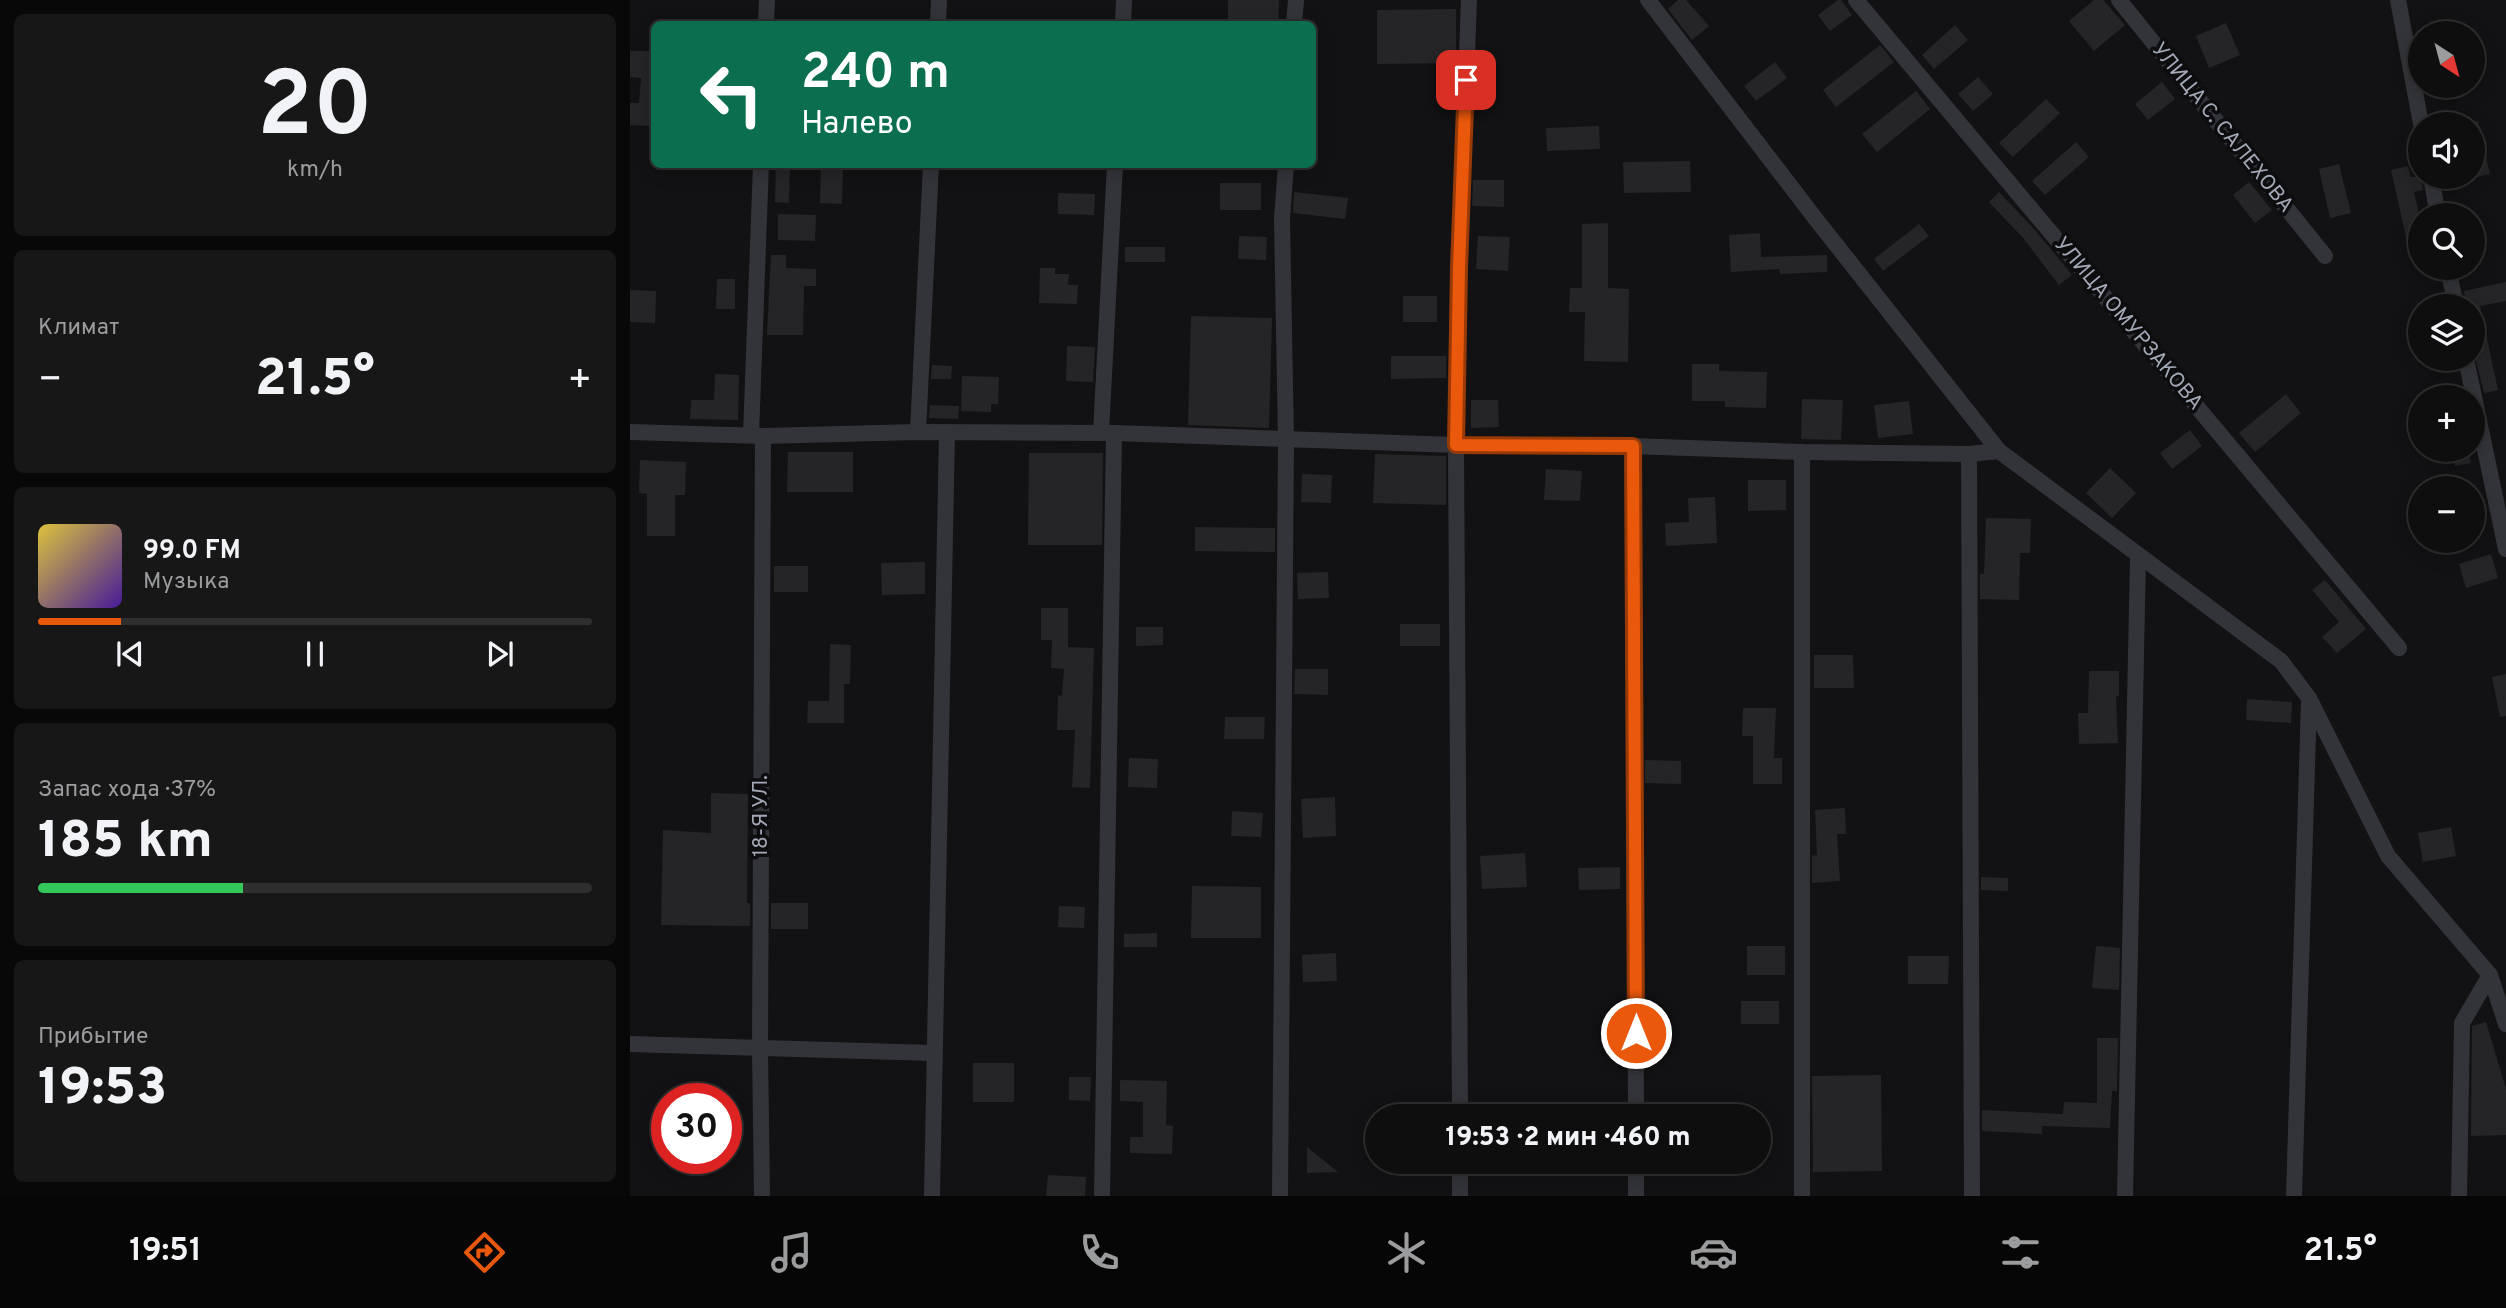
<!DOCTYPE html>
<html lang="ru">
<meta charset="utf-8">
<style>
:root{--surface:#0e0e0f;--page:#171718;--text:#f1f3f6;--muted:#9b9c9e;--line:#2e2e2f;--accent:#ea580c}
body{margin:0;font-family:Overpass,sans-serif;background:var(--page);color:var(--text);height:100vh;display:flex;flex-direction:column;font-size:26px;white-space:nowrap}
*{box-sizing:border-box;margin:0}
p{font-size:23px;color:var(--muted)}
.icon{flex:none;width:38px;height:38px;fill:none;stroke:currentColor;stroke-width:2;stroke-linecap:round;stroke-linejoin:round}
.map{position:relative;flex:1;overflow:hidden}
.side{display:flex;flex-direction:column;gap:14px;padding:14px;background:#080808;width:630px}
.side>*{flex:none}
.hud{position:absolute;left:21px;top:21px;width:665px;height:147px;border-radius:10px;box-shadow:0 4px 18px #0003,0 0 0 2px var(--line);background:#0b6e4f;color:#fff;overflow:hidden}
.needle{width:46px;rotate:144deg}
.tools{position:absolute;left:1778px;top:21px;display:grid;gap:14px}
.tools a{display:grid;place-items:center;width:77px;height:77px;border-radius:50%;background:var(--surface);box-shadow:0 4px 18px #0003,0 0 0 2px var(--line);font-size:35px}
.speed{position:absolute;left:21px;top:1083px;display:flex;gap:14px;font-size:35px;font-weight:700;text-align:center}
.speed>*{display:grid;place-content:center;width:91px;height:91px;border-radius:50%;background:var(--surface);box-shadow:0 4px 18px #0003,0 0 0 2px var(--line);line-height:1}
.speed .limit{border:10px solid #d22;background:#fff;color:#111}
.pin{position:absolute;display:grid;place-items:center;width:60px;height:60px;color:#fff;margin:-30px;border-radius:14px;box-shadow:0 4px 10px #0006}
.me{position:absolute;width:77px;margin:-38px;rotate:0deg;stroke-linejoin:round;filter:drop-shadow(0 0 5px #0008)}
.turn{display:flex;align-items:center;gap:24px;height:147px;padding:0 35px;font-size:32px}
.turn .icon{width:91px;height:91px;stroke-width:2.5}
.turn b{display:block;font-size:49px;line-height:60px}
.big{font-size:52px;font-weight:800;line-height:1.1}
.side .widget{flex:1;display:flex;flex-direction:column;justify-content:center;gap:10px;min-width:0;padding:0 24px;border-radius:10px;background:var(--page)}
.side .dial{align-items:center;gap:0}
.dial b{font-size:91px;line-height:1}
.song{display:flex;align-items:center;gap:21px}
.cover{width:84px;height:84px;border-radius:10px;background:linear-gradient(135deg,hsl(50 70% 55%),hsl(260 70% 35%))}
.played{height:7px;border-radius:4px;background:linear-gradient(90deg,var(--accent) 15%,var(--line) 15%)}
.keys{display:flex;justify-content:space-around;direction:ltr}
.heat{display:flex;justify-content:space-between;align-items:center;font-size:38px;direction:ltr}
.charge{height:10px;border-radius:5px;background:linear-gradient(90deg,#34c759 37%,var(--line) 0)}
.trip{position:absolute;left:735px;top:1104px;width:406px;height:70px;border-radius:35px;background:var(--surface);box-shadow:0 4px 18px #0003,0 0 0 2px var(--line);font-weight:800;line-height:70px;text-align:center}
.tabs{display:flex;height:112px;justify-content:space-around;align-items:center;background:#060606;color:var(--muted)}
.tabs .icon{width:49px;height:49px}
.tabs .active{color:var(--accent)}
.tabs b{font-size:32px;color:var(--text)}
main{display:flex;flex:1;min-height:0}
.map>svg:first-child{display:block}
.building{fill:#252528}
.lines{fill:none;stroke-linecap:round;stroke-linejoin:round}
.minor{stroke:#333439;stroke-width:16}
.route-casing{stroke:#983908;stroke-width:18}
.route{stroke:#ea580c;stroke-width:12}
.labels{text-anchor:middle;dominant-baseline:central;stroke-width:7;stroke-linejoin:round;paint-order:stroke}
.street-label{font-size:21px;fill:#a3a8b6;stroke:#0d0d0f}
</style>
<main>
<section class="side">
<div class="widget dial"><b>20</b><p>km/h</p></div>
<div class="widget"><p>Климат</p>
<div class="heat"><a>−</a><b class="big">21.5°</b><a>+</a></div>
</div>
<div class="widget">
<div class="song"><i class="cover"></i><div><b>99.0 FM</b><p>Музыка</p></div></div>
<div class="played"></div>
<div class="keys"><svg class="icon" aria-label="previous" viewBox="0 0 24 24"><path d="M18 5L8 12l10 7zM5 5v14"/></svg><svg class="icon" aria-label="pause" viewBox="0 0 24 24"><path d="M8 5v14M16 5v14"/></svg><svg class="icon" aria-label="next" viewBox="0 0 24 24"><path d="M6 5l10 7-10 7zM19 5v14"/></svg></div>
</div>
<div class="widget"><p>Запас хода · 37%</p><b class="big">185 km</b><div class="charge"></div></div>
<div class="widget"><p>Прибытие</p><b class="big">19:53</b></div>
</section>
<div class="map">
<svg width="1876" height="1196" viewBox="0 0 1876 1196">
<rect width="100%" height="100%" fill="#121214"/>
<!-- building -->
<g class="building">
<path d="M598,0H649L648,24H598Z"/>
<path d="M1048,0H1056L1079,26L1062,40L1038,9Z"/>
<path d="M1208,0H1211L1222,15L1200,31L1188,15Z"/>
<path d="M1464,0H1473L1495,25L1464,51L1439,21Z"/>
<path d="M826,9V63L747,64V10Z"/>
<path d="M1596,23L1610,55L1579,68L1566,36Z"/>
<path d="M1325,25L1338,40L1304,69L1292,55Z"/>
<path d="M1250,45L1264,62L1206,107L1193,90Z"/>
<path d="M0,51H21V95H24V126L0,125V103H9L11,78L0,77Z"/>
<path d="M1145,62L1157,78L1126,101L1114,86Z"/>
<path d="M1348,77L1363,94L1343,111L1328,94Z"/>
<path d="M1532,82L1545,99L1518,120L1505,104Z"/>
<path d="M1286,91L1300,109L1247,152L1232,134Z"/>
<path d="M1416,99L1430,113L1383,157L1369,143Z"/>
<path d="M1848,121L1860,174L1843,178V122Z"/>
<path d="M969,126L970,149L917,151L916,128Z"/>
<path d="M1446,142L1459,157L1415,195L1402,181Z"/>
<path d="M1060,161L1061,192L994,193L993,162Z"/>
<path d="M146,164H160L159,203L145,202Z"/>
<path d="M191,164H213L212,204L190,203Z"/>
<path d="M1709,164L1721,213L1700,218L1689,169Z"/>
<path d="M1778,166L1781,177H1791L1793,190L1784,192L1790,219V244L1778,246L1761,170Z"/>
<path d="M843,180H874V207L842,206Z"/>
<path d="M1619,182L1642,210L1625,223L1603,195Z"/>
<rect x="590" y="183" width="41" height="27"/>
<path d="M664,192L718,198L715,219L663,213Z"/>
<path d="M1369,192L1406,231L1442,275L1429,285L1393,238L1359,202Z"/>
<path d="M428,193L465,194L464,215L428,214Z"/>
<path d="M148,214L186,215L185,241L148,240Z"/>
<path d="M978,223V288L999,289L998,362L954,361L955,312H939L940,288H952V224Z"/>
<path d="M1289,224L1299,236L1253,271L1244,259Z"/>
<path d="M1130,233L1131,257L1197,255V272L1150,274L1149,269L1101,272L1099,235Z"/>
<path d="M609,236L637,237L636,260L608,259Z"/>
<path d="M848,236L880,237L878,271L846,269Z"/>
<rect x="495" y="247" width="40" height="15"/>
<path d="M141,255H156V268L186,269V286H174L173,335H137Z"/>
<path d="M410,268H425V274H439L438,285H448L447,304L409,303Z"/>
<path d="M87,279H105V309H86Z"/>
<path d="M1876,282V301L1850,306L1868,390L1854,393L1843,348V306H1836L1834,291Z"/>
<path d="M0,290L26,291L25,323L0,322Z"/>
<rect x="773" y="296" width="34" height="26"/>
<path d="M561,316L642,318L639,428L558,425Z"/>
<path d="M437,346L465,347L463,382L436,381Z"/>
<path d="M761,356H816V378L761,379Z"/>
<path d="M1062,364H1089V371L1137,372L1136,408L1095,407V401H1062Z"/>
<path d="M302,365L322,366L321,379H301Z"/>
<path d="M85,374L109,375L108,420L60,419L61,400H84Z"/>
<path d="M332,376L369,377L368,404H361V412L331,411Z"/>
<path d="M1656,394L1671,413L1625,452L1609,433Z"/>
<path d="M1172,399L1213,400L1211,440L1171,439Z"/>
<path d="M841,400H868L869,427L841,428Z"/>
<path d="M1279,401L1283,434L1248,438L1244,405Z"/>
<path d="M300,405L329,406L328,419L299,418Z"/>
<path d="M1560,430L1572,446L1542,469L1530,453Z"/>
<path d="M1821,450H1838L1841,463L1825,466Z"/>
<path d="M158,452H223V492H157Z"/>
<path d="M399,453H473L472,545H398Z"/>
<path d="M745,454L816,456V505L743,503Z"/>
<path d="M10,460L56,462L55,495H45V536H17V494L9,493Z"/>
<path d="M1480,468L1506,493L1482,518L1456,493Z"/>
<path d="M916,469L952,471L950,501L914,500Z"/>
<path d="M672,474L702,475L701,503L671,502Z"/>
<path d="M1118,480H1156V510L1118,511Z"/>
<path d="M1085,497L1087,543L1036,546L1035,523L1059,522L1058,498Z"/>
<path d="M1356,518L1401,519L1400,553H1390L1389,600L1350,599V574H1354Z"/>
<path d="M565,527L645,528V552L565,551Z"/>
<path d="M1861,554L1868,578L1836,588L1829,564Z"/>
<path d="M295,562V594L252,595L251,563Z"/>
<rect x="144" y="566" width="34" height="26"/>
<path d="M698,572L699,598L668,599L667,573Z"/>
<path d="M1695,580L1736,629L1707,653L1692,637L1709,622L1682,590Z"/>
<path d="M411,608H438V647L464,648L460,788L442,787L445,730H427L428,695L432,696L434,669L421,668L422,640H411Z"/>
<rect x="770" y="624" width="40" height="22"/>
<path d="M506,627H533V645L506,646Z"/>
<path d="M200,644L221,645L220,684H214V723H177L178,701H199Z"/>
<path d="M1184,655H1223L1224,688H1184Z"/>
<path d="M665,669H698V695L664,694Z"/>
<path d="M1459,671H1489V696H1486L1488,743L1449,744L1448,713H1458Z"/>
<path d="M1876,674V716L1870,717L1862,677Z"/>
<path d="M1617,699L1662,702L1661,723L1616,720Z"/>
<path d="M1113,708H1146L1144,758H1152V784H1123V736H1112Z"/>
<path d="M595,717H635L634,739H594Z"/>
<path d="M499,758L528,759L527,788L498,787Z"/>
<path d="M1015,760L1051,761V784L1015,783Z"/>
<path d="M81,793L118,794L117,903H120V926L31,925L33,830L81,833Z"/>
<path d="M705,797L706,836L673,838L671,799Z"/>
<path d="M1215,808L1216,834H1207L1210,881L1182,883V856L1187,855L1185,810Z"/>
<path d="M602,811L633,813L631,837L601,836Z"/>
<path d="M1821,827L1826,856L1793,862L1788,833Z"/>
<path d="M895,853L897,887L852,889L850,856Z"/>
<path d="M990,867V889L949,890L948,868Z"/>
<path d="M1351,877L1378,878V891L1351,890Z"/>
<path d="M562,886L631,887V938H561Z"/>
<rect x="141" y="903" width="37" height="26"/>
<path d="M429,906L455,907L454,928L428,927Z"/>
<path d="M527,933V947H494V934Z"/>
<rect x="1117" y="946" width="38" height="29"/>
<path d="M1466,946L1490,948L1489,990L1462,988Z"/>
<path d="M706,953L707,981L673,982L672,955Z"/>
<path d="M1278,956H1319L1318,984H1278Z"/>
<rect x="1111" y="1001" width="38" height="23"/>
<path d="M1856,1022L1876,1089V1135L1841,1136L1842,1026Z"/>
<path d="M1467,1038H1488L1487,1091H1482L1480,1128L1412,1126V1134L1352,1131V1110L1433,1114L1434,1102L1467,1103Z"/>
<rect x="343" y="1063" width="41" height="39"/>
<path d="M1251,1075L1252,1171L1183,1172L1182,1076Z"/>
<path d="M439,1077H461L460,1101L439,1100Z"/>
<path d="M490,1080L537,1081L536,1125L543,1126L542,1154L500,1153V1137H513V1102L490,1101Z"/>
<path d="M677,1147L708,1172L677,1173Z"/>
<path d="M418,1175L456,1177L455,1196H416Z"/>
</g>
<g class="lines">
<!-- minor -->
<g class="minor">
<path d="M1018,0L1185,218L1369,451L1651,661L1679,698L1758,856L1860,975L1876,1024"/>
<path d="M1226,0L1769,648"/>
<path d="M1489,0L1695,256"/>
<path d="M1768,0L1791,124"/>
<path d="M136,24L137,0"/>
<path d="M308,24L309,0"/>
<path d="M493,24L494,0"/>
<path d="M664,24L666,0"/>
<path d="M1801,177L1808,215"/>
<path d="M1818,268L1826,306"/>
<path d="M1836,359L1876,549"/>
<path d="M0,432L133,436L288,432L484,433L826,445L1003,446L1172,452L1339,454L1369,451"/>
<path d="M288,432L301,164"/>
<path d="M471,433L485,164"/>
<path d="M121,435L131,164"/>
<path d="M1003,446L1006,1116"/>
<path d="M1339,454L1342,1196"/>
<path d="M0,1044L303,1053"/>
<path d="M830,1116L826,445L829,268L839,0"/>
<path d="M830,1162V1196"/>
<path d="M1006,1162V1196"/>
<path d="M132,1196L130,1048L133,436"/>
<path d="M302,1196L317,432"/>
<path d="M472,1196L484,433"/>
<path d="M650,1196L656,440L652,219L656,164"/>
<path d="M1172,1196V452"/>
<path d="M1495,1196L1508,556"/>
<path d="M1664,1196L1679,700"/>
<path d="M1829,1196L1832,1023L1860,975"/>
</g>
</g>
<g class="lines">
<!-- route casing -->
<g class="route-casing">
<path id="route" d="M836,80L829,268L826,445L1003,446L1006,1033"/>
</g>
<!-- route -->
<use href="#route" class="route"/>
</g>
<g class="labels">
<!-- street labels -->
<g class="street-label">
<text transform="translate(1592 128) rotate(51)">УЛИЦА С. САЛЕХОВА</text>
<text transform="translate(1498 324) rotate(50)">УЛИЦА ОМУРЗАКОВА</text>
<text transform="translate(131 816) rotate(-90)">18-Я УЛ.</text>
</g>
</g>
</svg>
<div class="tools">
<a><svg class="needle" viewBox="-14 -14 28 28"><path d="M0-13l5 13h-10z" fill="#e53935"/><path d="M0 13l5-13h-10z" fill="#9b9c9e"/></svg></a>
<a><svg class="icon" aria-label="sound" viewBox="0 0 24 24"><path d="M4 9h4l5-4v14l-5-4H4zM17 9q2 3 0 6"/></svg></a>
<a><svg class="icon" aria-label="search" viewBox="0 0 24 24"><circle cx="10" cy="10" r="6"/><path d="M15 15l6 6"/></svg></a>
<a><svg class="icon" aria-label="layers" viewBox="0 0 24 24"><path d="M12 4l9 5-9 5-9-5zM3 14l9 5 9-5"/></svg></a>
<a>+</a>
<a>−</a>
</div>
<div class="speed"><div class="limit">30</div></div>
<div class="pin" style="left:836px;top:80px;background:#d93025"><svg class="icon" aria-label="arrive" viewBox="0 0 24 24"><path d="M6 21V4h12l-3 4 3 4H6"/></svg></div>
<svg class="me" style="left:1006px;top:1033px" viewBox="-20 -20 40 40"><circle r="17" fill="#ea580c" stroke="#fff" stroke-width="3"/><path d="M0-11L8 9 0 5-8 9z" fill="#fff"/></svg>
<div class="trip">19:53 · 2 мин · 460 m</div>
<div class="hud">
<div class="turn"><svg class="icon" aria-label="left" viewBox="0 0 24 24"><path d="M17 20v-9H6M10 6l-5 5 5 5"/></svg><div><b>240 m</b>Налево</div></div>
</div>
</div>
</main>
<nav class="tabs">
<b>19:51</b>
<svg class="icon active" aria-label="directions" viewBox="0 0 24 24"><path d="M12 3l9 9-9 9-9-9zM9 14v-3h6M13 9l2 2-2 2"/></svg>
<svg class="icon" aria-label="music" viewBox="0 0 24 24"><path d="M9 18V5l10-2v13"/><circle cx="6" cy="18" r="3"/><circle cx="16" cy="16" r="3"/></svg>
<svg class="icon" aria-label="phone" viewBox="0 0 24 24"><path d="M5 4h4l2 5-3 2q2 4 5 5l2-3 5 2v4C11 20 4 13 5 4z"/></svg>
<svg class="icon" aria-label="climate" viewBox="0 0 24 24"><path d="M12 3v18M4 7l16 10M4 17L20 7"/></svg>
<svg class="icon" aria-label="car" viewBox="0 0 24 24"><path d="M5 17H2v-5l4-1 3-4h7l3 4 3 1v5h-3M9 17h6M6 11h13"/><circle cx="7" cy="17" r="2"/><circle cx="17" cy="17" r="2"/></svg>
<svg class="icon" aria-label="filters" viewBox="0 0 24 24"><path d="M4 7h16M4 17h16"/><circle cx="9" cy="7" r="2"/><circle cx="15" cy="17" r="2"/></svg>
<b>21.5°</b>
</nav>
